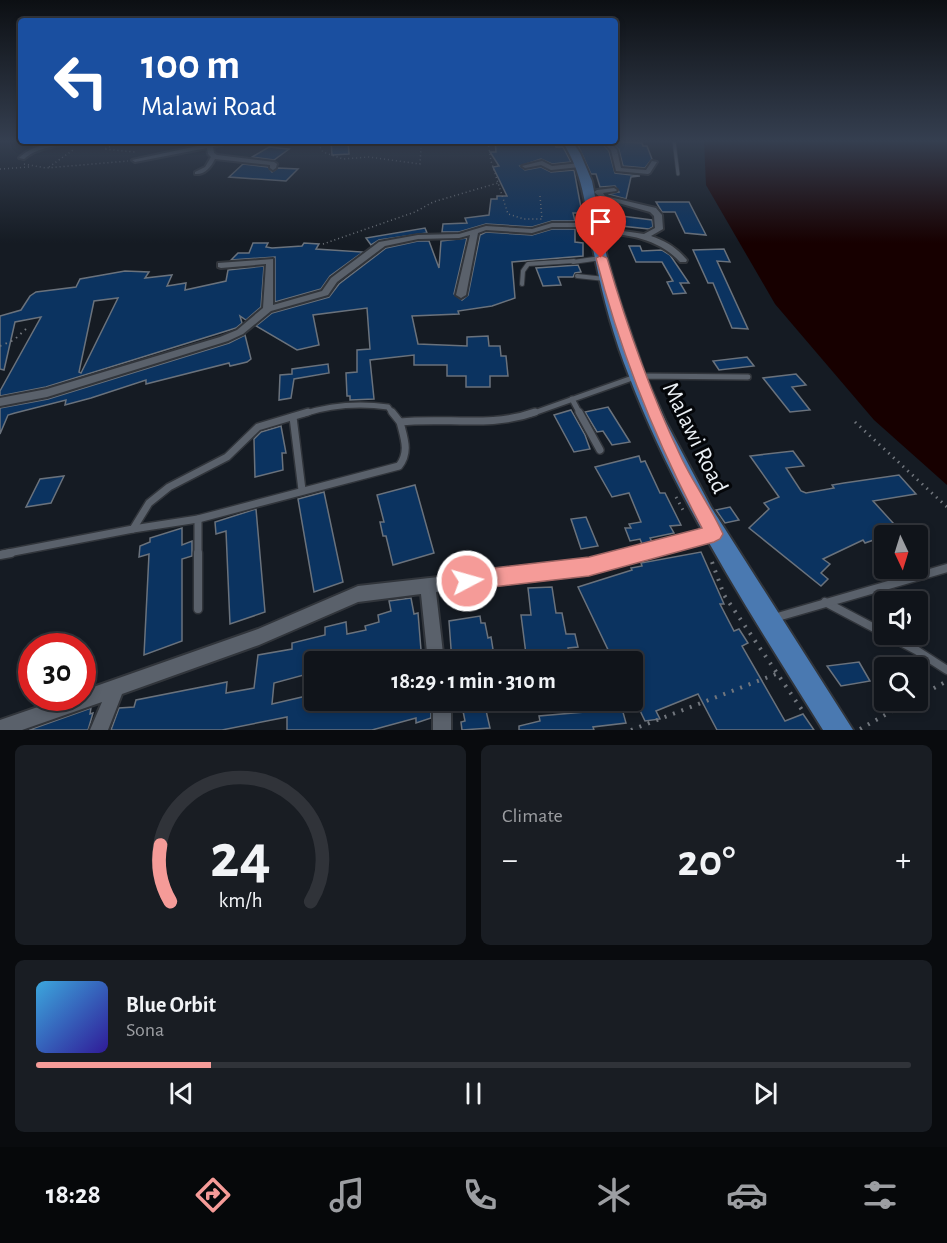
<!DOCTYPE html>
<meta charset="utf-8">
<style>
:root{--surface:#10141a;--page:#191d23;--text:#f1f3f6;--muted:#9c9ea2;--line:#303339;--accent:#f59b98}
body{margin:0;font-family:"Alegreya Sans",sans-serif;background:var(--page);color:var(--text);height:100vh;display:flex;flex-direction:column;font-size:22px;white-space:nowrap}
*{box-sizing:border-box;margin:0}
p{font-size:20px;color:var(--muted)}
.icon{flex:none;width:33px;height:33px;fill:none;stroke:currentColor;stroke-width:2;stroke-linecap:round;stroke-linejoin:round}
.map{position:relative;height:730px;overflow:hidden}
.panel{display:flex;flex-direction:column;gap:15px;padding:15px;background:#090b0e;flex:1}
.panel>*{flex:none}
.guide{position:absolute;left:18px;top:18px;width:600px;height:126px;border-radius:6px;box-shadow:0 3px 9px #0003,0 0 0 2px var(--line);background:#1a4fa0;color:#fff;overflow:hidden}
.needle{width:39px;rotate:176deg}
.buttons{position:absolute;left:874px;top:525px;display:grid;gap:12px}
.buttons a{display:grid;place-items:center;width:54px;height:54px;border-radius:6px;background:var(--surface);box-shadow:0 3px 9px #0003,0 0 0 2px var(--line);font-size:30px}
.speed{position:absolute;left:18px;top:633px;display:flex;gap:12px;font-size:30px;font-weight:700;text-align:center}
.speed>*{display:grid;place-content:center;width:78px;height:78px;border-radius:50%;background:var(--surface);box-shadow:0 3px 9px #0003,0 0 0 2px var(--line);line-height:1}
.speed .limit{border:9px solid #d22;background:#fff;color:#111}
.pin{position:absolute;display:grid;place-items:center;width:51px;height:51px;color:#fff;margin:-62px -26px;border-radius:50% 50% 50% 0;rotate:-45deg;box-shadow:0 0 6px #0007}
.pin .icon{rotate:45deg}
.me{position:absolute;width:66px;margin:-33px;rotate:84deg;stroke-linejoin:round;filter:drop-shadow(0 0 4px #0008)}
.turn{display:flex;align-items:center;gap:21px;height:126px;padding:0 24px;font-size:27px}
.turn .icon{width:78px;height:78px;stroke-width:2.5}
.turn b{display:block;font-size:42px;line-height:51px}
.big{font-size:45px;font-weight:700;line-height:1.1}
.panel .widget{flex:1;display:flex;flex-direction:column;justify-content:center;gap:9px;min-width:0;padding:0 21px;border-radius:9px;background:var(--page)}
.panel .dial{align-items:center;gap:0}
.dial svg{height:156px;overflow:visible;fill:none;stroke:var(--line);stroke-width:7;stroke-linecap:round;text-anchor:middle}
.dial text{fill:var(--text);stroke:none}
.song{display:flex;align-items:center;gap:18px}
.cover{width:72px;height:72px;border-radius:9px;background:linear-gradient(135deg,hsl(200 70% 55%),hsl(250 70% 35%))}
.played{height:6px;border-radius:3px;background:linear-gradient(90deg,var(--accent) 20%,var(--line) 20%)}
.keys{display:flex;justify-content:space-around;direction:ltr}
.heat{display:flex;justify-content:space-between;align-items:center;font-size:33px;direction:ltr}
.panel .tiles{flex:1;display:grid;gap:15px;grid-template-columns:1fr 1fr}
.widget:last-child{grid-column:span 2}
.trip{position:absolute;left:304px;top:651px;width:339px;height:60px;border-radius:6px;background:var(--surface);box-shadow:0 3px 9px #0003,0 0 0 2px var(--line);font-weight:700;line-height:60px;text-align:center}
.dock{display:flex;height:96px;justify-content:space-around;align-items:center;background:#06080a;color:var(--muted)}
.dock .icon{width:42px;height:42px}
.dock .selected{color:var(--accent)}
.dock b{font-size:27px;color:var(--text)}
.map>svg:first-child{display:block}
.water{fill:#170000}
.building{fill:#0b3360;stroke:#6a727c;stroke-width:1.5;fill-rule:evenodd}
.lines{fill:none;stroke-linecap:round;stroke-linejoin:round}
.lane-far4-casing{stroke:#31353b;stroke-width:4.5}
.lane-far3-casing{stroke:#31353b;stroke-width:6}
.lane-far2-casing{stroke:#31353b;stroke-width:8}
.lane-far1-casing{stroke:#31353b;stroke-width:10}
.lane-casing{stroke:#31353b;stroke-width:11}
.street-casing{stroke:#31353b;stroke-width:4}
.primary-casing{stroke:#31353b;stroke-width:4}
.path-far3{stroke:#71767d;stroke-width:1.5;stroke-dasharray:1 3;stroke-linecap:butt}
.path-far2{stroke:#71767d;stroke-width:2;stroke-dasharray:1.5 4.5;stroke-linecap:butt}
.path-far1{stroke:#71767d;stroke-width:3;stroke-dasharray:1.5 5;stroke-linecap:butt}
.path{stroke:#71767d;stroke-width:4;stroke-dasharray:2 7;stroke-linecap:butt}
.lane-far4{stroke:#5a616b;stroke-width:3}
.lane-far3{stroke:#5a616b;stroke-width:4}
.lane-far2{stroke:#5a616b;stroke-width:5}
.lane-far1{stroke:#5a616b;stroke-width:7}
.lane{stroke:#5a616b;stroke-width:8}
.street{fill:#5a616b;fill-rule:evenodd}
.primary{fill:#4a79b1;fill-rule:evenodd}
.route{fill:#f59b98;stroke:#9f6563;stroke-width:1.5}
.labels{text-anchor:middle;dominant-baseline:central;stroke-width:6;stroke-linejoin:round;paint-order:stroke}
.street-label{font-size:24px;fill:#ebf0f5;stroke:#040609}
</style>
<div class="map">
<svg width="947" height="730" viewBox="0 0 947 730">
<rect width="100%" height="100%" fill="#151b23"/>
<!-- water -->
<path class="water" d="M704,141H947V485L874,420L775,304L706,185Z"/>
<!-- building -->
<g class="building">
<path d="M331,141H348L349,154L332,155Z"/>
<path d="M495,141H553L556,147H563L571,162L552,164L541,159L520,166L525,170L541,167L551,172L574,170L582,213H573L575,221H552L532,227L486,224L459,232H442L443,224L467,223L465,218L489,215L491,199H497V196H507L493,167L499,166L490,152H496Z"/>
<path d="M576,141H600L609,151L615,173L640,176L631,177L626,199L608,194L619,192L615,186L600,187L596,174H591Z"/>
<path d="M611,141L642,143L643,146H647L652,159L645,168L623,166L619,150Z"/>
<path d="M269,147L289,149L274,160L252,157Z"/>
<path d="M243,164L268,167L272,172L278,168L298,169L286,181L229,177Z"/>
<path d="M656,202H689L706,235L685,233L675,212H662Z"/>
<path d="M621,216L652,220L653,227L649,229L621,226Z"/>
<path d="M425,228L427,233L379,240L371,245L366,238Z"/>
<path d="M552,229H575V242L583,243V256L512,262L515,298L492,306L458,311L459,314L412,316L418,344L467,346V337L488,336L489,346H500L501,356H506L508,376H490V387H466V376H447V365H414V355L370,360L374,399L350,400V396H347L346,373L357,372V350L370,349L367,308L313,315L319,345L297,350L256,326L272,313L329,297L339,284L386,248L418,241H429L439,268L441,241L467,238L454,294L462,300L468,295L480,235L486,232L532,235Z"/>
<path d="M253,243H268L266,247L272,248L302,246L304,243L319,244L316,249L363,252L330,276L321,289L275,302V257L231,260L238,253H249Z"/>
<path d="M629,246H640L642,251L662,250L670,255L689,283H680L686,293L673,294L667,282L673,281L662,262H636Z"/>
<path d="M724,249L730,262L717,261L748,329L732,328L713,283H708L693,250Z"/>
<path d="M578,265L581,272L575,273L573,277H558L561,285L543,286L536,268Z"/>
<path d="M264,266L261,307L246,320L240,316L242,323L236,328L46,387L0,396V391L41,317L15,322L4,370L0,369V316L21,310L30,296L36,292L76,287L80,279L125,271L149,272L145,278L172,275L167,286L186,283L185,290L226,281L228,270ZM118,298L81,373L79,372L94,301Z"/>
<path d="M245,335L251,359L247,362L230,366L229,363L146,384V380L91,398L65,405L66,400L15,413L8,415L0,434V408L48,399L229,343Z"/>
<path d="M747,357L754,366L719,370L713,361Z"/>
<path d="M328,364L329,373L294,379L291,398L279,400L280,375L292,374V369Z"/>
<path d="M796,374L806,385L792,387L810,410L790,412L763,378Z"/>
<path d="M608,407L630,442L612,445L603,431L597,432L585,412Z"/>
<path d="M571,410L585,435L590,449L574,452L554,415Z"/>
<path d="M281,426L286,453H282L283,470L255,477L254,439L261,432Z"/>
<path d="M793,451L804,466L786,468L801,491L806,493L834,488L832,485L844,483L899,475L916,494L873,501L894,524L895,536H885L865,543L863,540L823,559L830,564L821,573L828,579L821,586L749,528L769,509L764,503L779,497L750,456Z"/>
<path d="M639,456L641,462L645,461L660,493H665L681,525L670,526L674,533L650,538L652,542L642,544L640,539L630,541L625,528H631L629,524L641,522L629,493L612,497L595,467Z"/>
<path d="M64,476L51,503L26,507L40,479Z"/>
<path d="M415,485L434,553L393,565L386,536H383L380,522H384L377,495Z"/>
<path d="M324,492L343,582L314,592L298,499Z"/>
<path d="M730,507L739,520L725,523L716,510Z"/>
<path d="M256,509L265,612L230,624L226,531L216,534L215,522Z"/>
<path d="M586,517L598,546L581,549L571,519Z"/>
<path d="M182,528V545L192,541V556L182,559V641L144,655L149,554L139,557L140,546L150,542V538Z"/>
<path d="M701,552L724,604H720L734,631L739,629L748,643L742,646L785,721L803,714L814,730H717L698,694L656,711L660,719L645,721L633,696V657L621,662L613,660L578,587L632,570L631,568L642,566L641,563Z"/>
<path d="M552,587L556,613H562L566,634H575L578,647L568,648L570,662H527L521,615H531L528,588Z"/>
<path d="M411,598L414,614L418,613L421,650L398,655L397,651L380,655V662H315V672L274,683L272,704L315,694V700H431V718L416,723V718L372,730H287V717L222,730H111L119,708L134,707L136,700L227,682L226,693L254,688L258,655L292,649V643L325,635V627L346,622L347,634L366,630L365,626L379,622L378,615L391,611L389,601Z"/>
<path d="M480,616L481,623H485L488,638L491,637L495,662H452L449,621Z"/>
<path d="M859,662L870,681L841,686L827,666Z"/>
<path d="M621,705L626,723L593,727L594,730H519V726L540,721L539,716L596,711L595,708Z"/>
<path d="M485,706L490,728L462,730L461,722L465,721L463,711Z"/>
<path d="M91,708L90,714L93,713L88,730H29Z"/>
</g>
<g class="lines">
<!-- lane-far4 casing -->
<g class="lane-far4-casing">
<path id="lane-far4" d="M674,141L678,174"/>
</g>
<!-- lane-far3 casing -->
<g class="lane-far3-casing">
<g id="lane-far3">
<path d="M573,262L601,258"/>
<path d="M577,276L605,279"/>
<path d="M522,284L523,271L528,264L574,261"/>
</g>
</g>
<!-- lane-far2 casing -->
<g class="lane-far2-casing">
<g id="lane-far2">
<path d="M572,399L580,414"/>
<path d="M303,414C331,405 359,403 388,407L393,414"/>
<path d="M531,414L638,376L748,377"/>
</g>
</g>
<!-- lane-far1 casing -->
<g class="lane-far1-casing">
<g id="lane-far1">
<path d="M392,412L400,422C446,417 491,428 535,412"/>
<path d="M579,412L600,450"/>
<path d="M293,417L302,490"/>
<path d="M198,519V554"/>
<path d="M133,529L198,519L399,466C410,452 404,438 400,422"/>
<path d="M3,554L133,529L149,503L169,487L227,457L258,427L308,412"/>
</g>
</g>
<!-- lane casing -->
<g class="lane-casing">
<g id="lane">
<path d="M198,553V609"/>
<path d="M0,555L11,553"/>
<path d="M825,602L916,650L947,670"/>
<path d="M774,618L947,568"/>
</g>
</g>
<!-- street casing -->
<g class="street-casing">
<g id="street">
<path d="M99,141L96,143C73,145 42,143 24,159L19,158C37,139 74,141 99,141Z"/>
<path d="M206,141H212V143L237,141L213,147L214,153L217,155L274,162L277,164L276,168L273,170L270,168V165L215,159C211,167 205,175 195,174V172L205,167L211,157L208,154L207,148L135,162L132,160L207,144Z"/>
<path d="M602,141H608L617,150L621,168L646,170L652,161L657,162L650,173L648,174L616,171L611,150Z"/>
<path d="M542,161L552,166L580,163L583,165L580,167L551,170L541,165L525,168L522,166Z"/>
<path d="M614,188L617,190L616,191L603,193L605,196L656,208L662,215L663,229L651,236C666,241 677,248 687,260L686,262H680C657,237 626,235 594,231L590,229L592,227H552L532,233L486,230L478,233L466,295L461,298L456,295L470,235L459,238L418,239L385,246L337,282L328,295L271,311L243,334L228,341L47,397L0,406V398L47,389L220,337L237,330L263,308L266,264L221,268L218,267V263L273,259V305L322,291L331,278L379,242L418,235L459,234L486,226L532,229L552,223H593L597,225L595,227L644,234L655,228L654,216L650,212L601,198L594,192L597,190Z"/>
<path d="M714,528L719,529L721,534L719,539L589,574L436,592L444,662H428L421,594L358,602L259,645L122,694L108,730H90L102,702L22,730H0V720L64,698H82V691L258,629L358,586L589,560Z"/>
<rect x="433" y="700" width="18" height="30"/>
</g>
</g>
<!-- primary casing -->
<g class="primary-casing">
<path id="primary" d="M562,141H572L580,153L592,181L607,258L620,302L645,375L666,422L711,507L853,730H823C752,616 677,502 629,376C614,338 603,298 595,258C586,218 586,177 562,141Z"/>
</g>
<!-- path-far3 -->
<g class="path-far3">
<path d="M125,141L104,149L135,152"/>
<path d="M325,141L320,147L323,152L343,159L369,157L420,164L421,148"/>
<path d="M488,142L491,161L508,214L524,219H542"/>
<path d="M24,164L46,168L128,161"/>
<path d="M49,167L73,150"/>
<path d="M0,169L29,167"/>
<path d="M540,196L542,219"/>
<path d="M323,244L415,212L433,202L498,183"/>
</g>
<!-- path-far2 -->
<path class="path-far2" d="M0,346L14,340L26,329"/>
<!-- path-far1 -->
<g class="path-far1">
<path d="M855,422L947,507"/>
<path d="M676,497L683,510"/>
</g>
<!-- path -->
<g class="path">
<path d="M712,562L724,595L802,710"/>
<path d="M918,697L947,681"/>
<path d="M860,729L912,700"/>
<path d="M631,730L776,674"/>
</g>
<!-- lane-far4 -->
<use href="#lane-far4" class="lane-far4"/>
<!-- lane-far3 -->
<use href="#lane-far3" class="lane-far3"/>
<!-- lane-far2 -->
<use href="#lane-far2" class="lane-far2"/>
<!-- lane-far1 -->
<use href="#lane-far1" class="lane-far1"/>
<!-- lane -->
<use href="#lane" class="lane"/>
<!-- street -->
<use href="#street" class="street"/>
<!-- primary -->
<use href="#primary" class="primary"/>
</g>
<!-- sky -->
<linearGradient id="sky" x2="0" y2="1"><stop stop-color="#0c0f13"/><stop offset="0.58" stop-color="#353f50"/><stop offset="1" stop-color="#353f50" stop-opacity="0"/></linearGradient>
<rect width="947" height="243" fill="url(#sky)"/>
<!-- route -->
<path class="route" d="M601,255L607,258C627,327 650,392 681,457C693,483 711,507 723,534L720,539L714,542L589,576L467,590L460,587L457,581L460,574L467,571L589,557L702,528C655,440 621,355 596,258Z"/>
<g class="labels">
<!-- street labels -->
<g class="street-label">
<text transform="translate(695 438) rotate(64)">Malawi Road</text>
</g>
</g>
</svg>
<div class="buttons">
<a><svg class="needle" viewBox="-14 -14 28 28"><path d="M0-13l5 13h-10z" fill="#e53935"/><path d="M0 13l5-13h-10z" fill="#9c9ea2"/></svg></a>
<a><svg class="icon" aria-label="sound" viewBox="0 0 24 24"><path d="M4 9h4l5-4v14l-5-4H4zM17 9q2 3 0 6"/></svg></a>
<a><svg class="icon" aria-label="search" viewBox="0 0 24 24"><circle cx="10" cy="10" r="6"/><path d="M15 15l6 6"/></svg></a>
</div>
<div class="speed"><div class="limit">30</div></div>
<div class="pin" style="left:601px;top:258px;background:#d93025"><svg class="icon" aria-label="arrive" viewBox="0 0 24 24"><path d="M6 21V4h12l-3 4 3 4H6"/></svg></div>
<svg class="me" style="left:467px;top:581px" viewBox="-20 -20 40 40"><circle r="17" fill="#f59b98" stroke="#fff" stroke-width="3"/><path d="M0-11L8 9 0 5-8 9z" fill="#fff"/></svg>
<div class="trip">18:29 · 1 min · 310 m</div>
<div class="guide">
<div class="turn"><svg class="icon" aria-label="left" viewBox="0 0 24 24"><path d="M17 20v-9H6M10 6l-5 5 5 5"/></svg><div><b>100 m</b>Malawi Road</div></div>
</div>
</div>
<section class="panel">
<div class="tiles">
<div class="widget dial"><svg viewBox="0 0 100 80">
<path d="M14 69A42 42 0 1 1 86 69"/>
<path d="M14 69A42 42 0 0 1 9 40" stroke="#f59b98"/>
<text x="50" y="56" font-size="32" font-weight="700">24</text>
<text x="50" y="72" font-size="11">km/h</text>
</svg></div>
<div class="widget"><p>Climate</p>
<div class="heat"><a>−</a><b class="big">20°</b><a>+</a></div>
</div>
<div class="widget">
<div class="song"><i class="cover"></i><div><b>Blue Orbit</b><p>Sona</p></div></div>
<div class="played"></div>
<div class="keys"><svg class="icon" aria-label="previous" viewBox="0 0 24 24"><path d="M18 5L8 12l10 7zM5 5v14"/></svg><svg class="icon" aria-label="pause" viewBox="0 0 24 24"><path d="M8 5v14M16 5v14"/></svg><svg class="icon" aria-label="next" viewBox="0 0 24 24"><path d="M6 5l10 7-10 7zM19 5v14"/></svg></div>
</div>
</div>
</section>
<nav class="dock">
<b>18:28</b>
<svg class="icon selected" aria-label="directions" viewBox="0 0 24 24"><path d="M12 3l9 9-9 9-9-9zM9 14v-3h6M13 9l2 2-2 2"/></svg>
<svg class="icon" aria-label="music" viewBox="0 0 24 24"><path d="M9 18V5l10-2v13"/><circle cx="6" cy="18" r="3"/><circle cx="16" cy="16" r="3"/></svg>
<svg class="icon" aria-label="phone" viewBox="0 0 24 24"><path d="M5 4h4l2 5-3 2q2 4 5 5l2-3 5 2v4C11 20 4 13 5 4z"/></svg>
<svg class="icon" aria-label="climate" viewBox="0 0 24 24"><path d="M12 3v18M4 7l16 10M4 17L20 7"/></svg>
<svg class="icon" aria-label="car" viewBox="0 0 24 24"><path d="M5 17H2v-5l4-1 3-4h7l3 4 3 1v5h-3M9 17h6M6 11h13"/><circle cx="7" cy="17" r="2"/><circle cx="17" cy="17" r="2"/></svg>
<svg class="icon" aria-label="filters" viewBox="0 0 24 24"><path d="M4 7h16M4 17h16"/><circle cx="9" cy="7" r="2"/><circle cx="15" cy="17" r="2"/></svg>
</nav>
